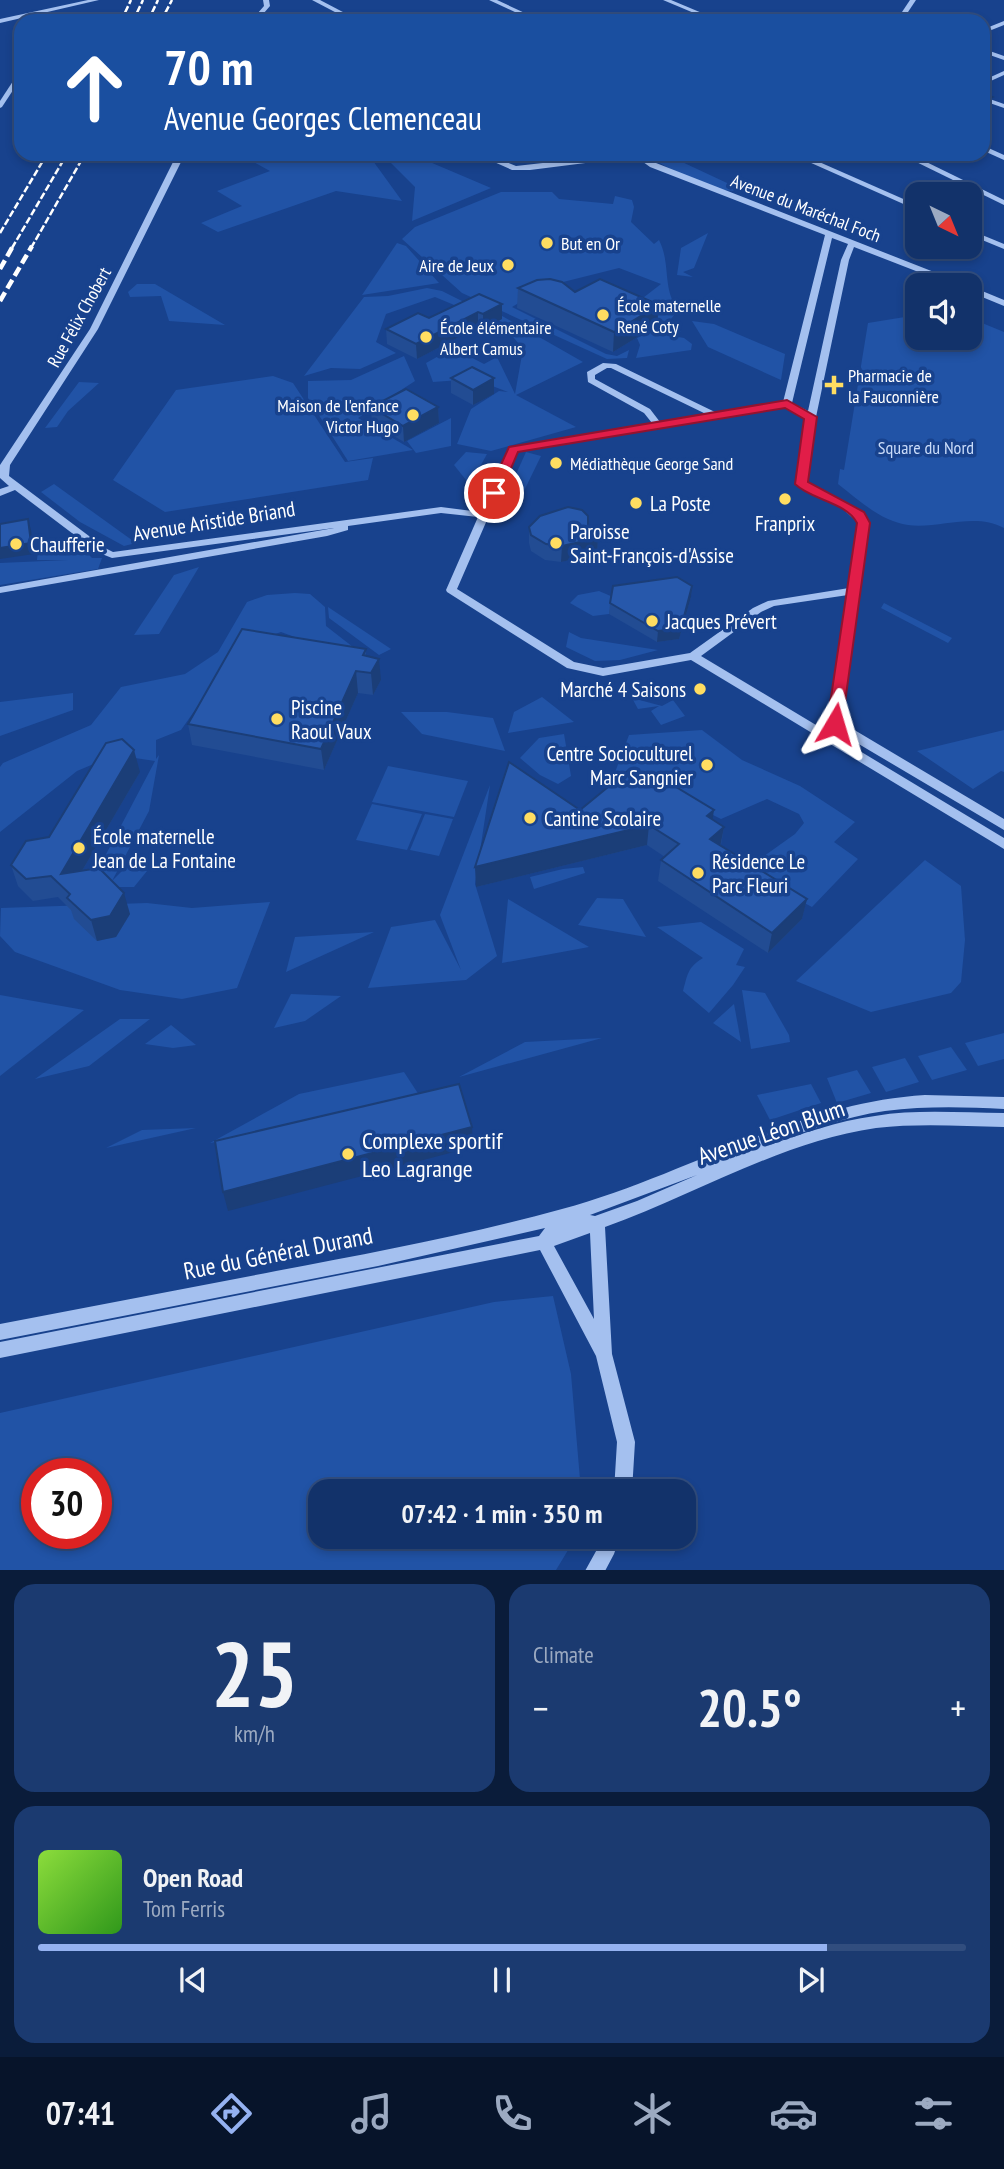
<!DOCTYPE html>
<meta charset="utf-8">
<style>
:root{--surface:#12326a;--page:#1b3a70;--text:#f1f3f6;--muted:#9caac1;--line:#314d7e;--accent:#95b2f1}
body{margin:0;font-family:"PT Sans Narrow",sans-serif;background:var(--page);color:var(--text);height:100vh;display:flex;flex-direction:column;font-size:26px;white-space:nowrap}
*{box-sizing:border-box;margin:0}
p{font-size:23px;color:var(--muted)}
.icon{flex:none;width:38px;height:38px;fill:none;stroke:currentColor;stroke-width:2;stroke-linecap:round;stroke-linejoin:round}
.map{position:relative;height:1570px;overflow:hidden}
.drawer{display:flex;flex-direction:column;gap:14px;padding:14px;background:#0a1c3a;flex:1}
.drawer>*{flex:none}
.guide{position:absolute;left:14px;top:14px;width:976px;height:147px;border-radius:21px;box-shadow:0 4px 10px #0003,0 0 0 2px var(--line);background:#1a4fa0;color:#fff;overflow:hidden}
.needle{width:46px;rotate:137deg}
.tools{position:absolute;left:905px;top:182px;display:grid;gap:14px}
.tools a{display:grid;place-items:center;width:77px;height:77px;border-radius:14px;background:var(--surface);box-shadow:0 4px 10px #0003,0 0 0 2px var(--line);font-size:35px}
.speed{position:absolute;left:21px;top:1458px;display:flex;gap:14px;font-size:35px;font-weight:700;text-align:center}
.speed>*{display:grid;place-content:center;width:91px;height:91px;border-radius:50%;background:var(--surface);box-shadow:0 4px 10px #0003,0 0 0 2px var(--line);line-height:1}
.speed .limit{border:10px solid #d22;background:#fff;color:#111}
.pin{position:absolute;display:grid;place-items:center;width:60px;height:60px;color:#fff;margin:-30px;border:4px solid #fff;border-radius:50%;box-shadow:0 2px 7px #0007}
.me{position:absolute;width:77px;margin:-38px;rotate:7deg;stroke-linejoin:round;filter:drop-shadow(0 0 5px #0008)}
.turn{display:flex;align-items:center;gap:24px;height:147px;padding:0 35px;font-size:32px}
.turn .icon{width:91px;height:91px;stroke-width:2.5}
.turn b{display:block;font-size:49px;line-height:60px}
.big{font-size:52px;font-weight:800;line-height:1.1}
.drawer .card{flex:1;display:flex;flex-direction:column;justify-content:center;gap:10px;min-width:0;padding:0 24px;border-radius:21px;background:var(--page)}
.drawer .dial{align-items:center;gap:0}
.dial b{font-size:91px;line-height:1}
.song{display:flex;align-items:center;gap:21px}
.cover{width:84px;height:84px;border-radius:10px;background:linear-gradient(135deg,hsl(90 70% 55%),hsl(110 70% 35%))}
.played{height:7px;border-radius:4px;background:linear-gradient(90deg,var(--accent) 85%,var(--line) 85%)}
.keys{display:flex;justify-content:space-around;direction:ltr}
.heat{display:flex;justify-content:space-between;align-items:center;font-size:38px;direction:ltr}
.drawer .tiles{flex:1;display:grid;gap:14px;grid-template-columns:1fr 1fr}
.card:last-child{grid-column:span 2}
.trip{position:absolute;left:308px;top:1479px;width:388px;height:70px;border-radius:21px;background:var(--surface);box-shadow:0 4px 10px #0003,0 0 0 2px var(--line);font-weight:800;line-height:70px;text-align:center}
.dock{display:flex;height:112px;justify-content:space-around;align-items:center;background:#07142a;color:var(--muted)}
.dock .icon{width:49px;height:49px}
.dock .selected{color:var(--accent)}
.dock b{font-size:32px;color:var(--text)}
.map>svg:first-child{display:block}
.green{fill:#2153a6;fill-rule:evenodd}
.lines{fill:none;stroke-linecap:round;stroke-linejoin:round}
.minor{fill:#a4c0ef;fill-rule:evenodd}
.rail-far1{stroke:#fff;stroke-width:2.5;stroke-dasharray:7 2.5;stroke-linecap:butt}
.rail{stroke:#fff;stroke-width:4.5;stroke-dasharray:10 4.5;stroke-linecap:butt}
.wall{fill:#224c93}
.shaded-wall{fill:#1b3e78}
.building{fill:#2758ab;stroke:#1b3e78;stroke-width:2}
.route{fill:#e11d48;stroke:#92132f;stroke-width:2}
.poi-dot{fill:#ffdd61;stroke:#18428d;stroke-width:2.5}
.labels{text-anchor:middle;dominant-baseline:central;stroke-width:7;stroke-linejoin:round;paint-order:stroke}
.far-street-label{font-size:18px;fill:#fff;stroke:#18428d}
.far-poi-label{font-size:18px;fill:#fff;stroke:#18428d;text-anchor:start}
.far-park-label{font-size:18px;fill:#cadcfa;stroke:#18428d}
.poi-label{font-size:21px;fill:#fff;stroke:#18428d;text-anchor:start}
.street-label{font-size:21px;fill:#fff;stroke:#18428d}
.near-street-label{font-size:24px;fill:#fff;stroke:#18428d}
.near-poi-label{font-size:24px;fill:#fff;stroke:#18428d;text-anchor:start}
</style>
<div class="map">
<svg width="1004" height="1571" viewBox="0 0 1004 1571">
<rect width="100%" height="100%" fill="#18428d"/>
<!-- green -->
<g class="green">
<path d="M264,154H368L402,201L336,191L218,232L201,223L242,206L217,191L270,171L250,160Z"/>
<path d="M382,154H411L491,188L412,221L415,187Z"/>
<path d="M657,154H665L742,190C714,195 680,174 656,161Z"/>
<path d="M501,192H552L559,199L613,204L615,196L632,200L634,207L631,222L654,244L659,240C671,263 662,289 678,310L671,319L681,332L630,308L661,284L619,268L547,286L512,307L606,354L617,356L629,350L627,358L607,359L462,293L402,239L415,227Z"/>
<path d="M708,233L694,268L683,272L693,277L677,275L681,248Z"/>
<path d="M397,243L406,246L439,283L362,295Z"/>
<path d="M137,284H155L225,325L169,321L161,296L130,297L128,292Z"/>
<path d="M427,288L442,291L472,306L459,307L435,297L386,314L376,342L396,353L360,369L331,368L304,376L364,297L388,296Z"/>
<path d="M490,309L583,362L516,395L576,427L491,451L457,444L471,409L499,391L508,392L474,379L433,382L426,363L453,348L484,364L497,357L515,394L523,349Z"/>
<path d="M917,315V338H970V318L1004,332V528C975,512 939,529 908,525C880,521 859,500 838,484L840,469L844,470L868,323Z"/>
<path d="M692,321L714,324L785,354L781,380L708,347Z"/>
<path d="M650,332L684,338L692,344L691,350L636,358L640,345L637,338Z"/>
<path d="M404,356L415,381L358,418L413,450L348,461L308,398V381L351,380Z"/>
<path d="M273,376L293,383L345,462L373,458L368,480L165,512L113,480L176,390Z"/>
<path d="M79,382L99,383L68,411L57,427L45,428Z"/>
<path d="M451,418V446L416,453L407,441Z"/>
<path d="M466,452L487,454L470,485L454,465Z"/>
<path d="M526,452L541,456L522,495L512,483Z"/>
<path d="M54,484L136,543L124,546L80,522L41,492Z"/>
<path d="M39,540L77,542L92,558H102L98,569L0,585V563L68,560H37Z"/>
<path d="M199,567L159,634L134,635L174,575Z"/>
<path d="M599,591L613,597L609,614L593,616L570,603L578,595Z"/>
<path d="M295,593L310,594L325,607L326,626L380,668L281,632L240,646L181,730L156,740V759L159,755L149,811L112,881L129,864L147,871L134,887H93V879L155,761L115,755L77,771L0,832V767L3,763L91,725L121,687L185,674L218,652L247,602L267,595Z"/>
<path d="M884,603L952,638L948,643L881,608Z"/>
<path d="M328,607L391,649L379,655L329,618Z"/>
<path d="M569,632L581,638L658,650L620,660L595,661L566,647Z"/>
<path d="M73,693V710L0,736V702Z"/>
<path d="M542,697L574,722L508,733L514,712Z"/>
<path d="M632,698L662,706L673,700L685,716L661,725L651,711L659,706L638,709Z"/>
<path d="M401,712H447L493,718L505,751L422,734Z"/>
<path d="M702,730L742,760L800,786L855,822L834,842L858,859L812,907L743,871L795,834L804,823L799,814L767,799L721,819L646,782L611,783L629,735Z"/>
<path d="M1004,730V772L1001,771L973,789L917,751Z"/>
<path d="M564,734L571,776L558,784L540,775L520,758L539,738Z"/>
<path d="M388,766L468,781L454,817L372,802Z"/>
<path d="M490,785L475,884L497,956L466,980L368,988L391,927L435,920L461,970L440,915Z"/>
<path d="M372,804L422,814L407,850L356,840Z"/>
<path d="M425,814L453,819L439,856L410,850Z"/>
<path d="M925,860L961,886L965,940L961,982L951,993L871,1012L796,981Z"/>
<path d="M583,867L585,873L534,889L530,877L563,869Z"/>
<path d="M597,898L623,899L646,937L578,925Z"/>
<path d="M508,899L589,947L502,963Z"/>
<path d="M270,902L237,988L182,999L120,990L15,952L0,936L1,908L147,903L192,908Z"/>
<path d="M701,922L744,949L736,965L745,967L733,985L709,1013L683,991C688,974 687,968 703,958L657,927Z"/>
<path d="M374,932L286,972L295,937Z"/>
<path d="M742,990L765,993L789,1035L790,1042L751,1049Z"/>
<path d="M291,994L341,996L305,1021L274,1028Z"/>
<path d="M0,995L84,1010L0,1076Z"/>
<path d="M734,1004L741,1042L713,1023Z"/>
<path d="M120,1019H150L89,1066L35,1079Z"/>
<path d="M171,1025L196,1045L173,1048L145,1044Z"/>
<path d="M1004,1033V1059L978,1066L965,1043Z"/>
<path d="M602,1038L459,1077L525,1042Z"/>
<path d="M951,1047L967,1070L932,1080L918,1056Z"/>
<path d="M905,1058L919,1082L886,1092L872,1067Z"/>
<path d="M857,1070L871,1093L837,1103L827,1078Z"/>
<path d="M404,1072L419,1095L352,1117L210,1143L299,1094Z"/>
<path d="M811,1084L821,1103L770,1120L757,1095Z"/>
<path d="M196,1128L106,1148L142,1130Z"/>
<path d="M553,1296L571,1374L581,1491H320V1536L576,1537L556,1570H0V1413L494,1302ZM37,1474H96V1533H37Z"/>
</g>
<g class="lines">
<!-- minor -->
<g class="minor">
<path d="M88,0H99L0,23V19Z"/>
<path d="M263,0H269L270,6L257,21H251L264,6Z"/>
<path d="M312,0H320L360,21H352Z"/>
<path d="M489,0H497L542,21H534Z"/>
<path d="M663,0H671L721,21H713Z"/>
<path d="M910,0H916L902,21H896Z"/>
<path d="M1004,21V25L984,33V29Z"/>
<path d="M984,49L1004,56V60L984,53Z"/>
<path d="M21,71V78L2,107L0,108V101L19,72Z"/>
<path d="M1004,71V75L984,84V80Z"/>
<path d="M984,97L1004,104V108L984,101Z"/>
<path d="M984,146L1004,155V160L984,151Z"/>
<path d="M177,154H185L98,329L10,465L9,476L105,548L113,552L441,507L480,512L510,447L652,423L644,413L588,382L587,372L603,363L616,364L717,413L783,402L825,235L650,167L639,159V155H645L656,163L962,283L963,285H952L854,247L849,260L816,417L806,483C829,494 853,501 868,523L841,722L1004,819V830L835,730L830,733L1004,838V849L691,660L603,676L567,668L447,592L446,590L478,517L441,513L348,526V530L327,536L0,593V587L334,528L112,558L97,552L15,490L0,496V489L9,486L0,478V465L90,329ZM832,238L848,244L841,260L808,411L792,403ZM607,368H611L706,414L660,422L650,409L595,379V375ZM786,407L806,418L796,484L841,507L858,523L849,588L768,601L753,608L690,653L603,668L574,662L457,589L517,451ZM848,595L829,722L821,728L701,656L761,612L774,606Z"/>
<path d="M476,154H486L516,166L623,154L629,156L625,158L530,170H512Z"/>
<path d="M791,154H801L917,205V210Z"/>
<path d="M900,154H910L1004,200V205Z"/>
<path d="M970,230L1004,244V249L970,235Z"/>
<path d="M970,286L1004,300V306L970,292Z"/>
<path d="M925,1095L1004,1097V1109C964,1107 925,1106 885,1111C844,1117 804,1131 766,1146C802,1134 837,1121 875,1116C917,1109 961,1113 1004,1113V1127C962,1126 918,1123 876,1128C780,1142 695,1195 605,1227L612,1354L635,1442L632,1491H614L617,1442L596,1356L540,1250L0,1358V1342L539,1236L545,1228L378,1266L0,1340V1324C92,1306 184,1289 276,1271C372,1253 468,1235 562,1209C685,1176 795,1103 925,1095ZM697,1175L637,1201L595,1216L590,1215ZM590,1233L594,1319L554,1246Z"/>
<path d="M602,1536H620L614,1554L605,1571H585L600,1544Z"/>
</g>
<!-- rail-far1 -->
<g class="rail-far1">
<path d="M121,21L131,0"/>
<path d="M133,21L143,0"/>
<path d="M148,21L158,0"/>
<path d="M161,21L172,0"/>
<path d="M0,233L47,154"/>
<path d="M12,248L67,154"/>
<path d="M31,248L85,154"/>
</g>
<!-- rail -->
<g class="rail">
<path d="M0,269L13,246"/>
<path d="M0,301L32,246"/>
</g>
</g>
<!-- wall -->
<g class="wall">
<path d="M518,288L575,292L657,325L613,352L517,308Z"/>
<path d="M479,294L502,319L483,329L478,327L417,359L387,344L386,329L429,318Z"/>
<path d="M451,378L494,394L473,405L451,393Z"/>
<path d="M371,407H438L439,423L404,442L372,423Z"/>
<path d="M529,527L588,529L598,538L597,554L561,562L545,560L531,551L529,543Z"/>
<path d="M692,586L691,597L679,639L657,642L609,614L610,603Z"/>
<path d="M366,649V656L381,680L373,695L358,693L324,770L192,745L188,724Z"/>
<path d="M140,772L82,871L130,914L116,937L97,941L74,919L71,910L58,897L33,901L18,886L11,865Z"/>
<path d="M580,810L712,820L724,827L721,845L807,899L802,919L768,953L658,881L661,860L665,857L647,845L476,887Z"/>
</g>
<!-- shaded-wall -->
<g class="shaded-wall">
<path d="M992,97L989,110L984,113V100Z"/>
<path d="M502,304V319L483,329V314Z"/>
<path d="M659,305L657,325L613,352L614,332Z"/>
<path d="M478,312V327L417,359L416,344Z"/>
<path d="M494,378V394L473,405V390Z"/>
<path d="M438,407L439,423L404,442L403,426Z"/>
<path d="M28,519L31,530L34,554L0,559V548Z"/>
<path d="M598,538L597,554L561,562L562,546Z"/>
<path d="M692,586L691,597L679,639L657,642L658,631Z"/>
<path d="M379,659L381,680L373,695L371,673Z"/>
<path d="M356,671L358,693L324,770L321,749Z"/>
<path d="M134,750L140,772L69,893L61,874Z"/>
<path d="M714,810L711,830L707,816Z"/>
<path d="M649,825L647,845L476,887L475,867Z"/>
<path d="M724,827L720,847L710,839Z"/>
<path d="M124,893L130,914L116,937L97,941L91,920Z"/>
<path d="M807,899L802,919L768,953L772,933Z"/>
<path d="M472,1127L473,1147L228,1211L223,1192Z"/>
</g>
<!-- building -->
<g class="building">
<path d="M984,94L992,97L984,100Z"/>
<path d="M550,279L562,282L575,292L600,279L659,305L614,332L518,288L537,280Z"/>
<path d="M479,294L502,304L483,314L478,312L416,344L386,329L418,313L429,318Z"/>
<path d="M472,367L494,378L473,390L451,378Z"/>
<path d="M406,389L438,407L403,426L371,407Z"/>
<path d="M568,507L582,510L588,516V529L598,538L562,546L546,544L531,535L529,527L540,516Z"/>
<path d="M28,519L31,543L0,548V524Z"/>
<path d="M677,577L692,586L681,628L658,631L610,603L613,586Z"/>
<path d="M242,629L366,649L363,655L379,659L371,673L356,671L321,749L188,724Z"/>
<path d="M122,739L134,750L61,874L99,868L124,893L110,916L91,920L67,898L70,894L51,876L26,879L11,865L26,841L49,837L106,743Z"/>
<path d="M509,762L580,810L630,769L659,787L666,781L714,810L707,816L724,827L710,839L807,899L772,933L661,860L679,844L649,825L475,867Z"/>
<path d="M459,1084L472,1127L223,1192L215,1141Z"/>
</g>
<!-- route -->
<path class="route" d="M787,400L817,417L808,482L864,512L870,523L842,724L835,730L827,724L857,523C846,502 811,500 795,484L804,419L785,408L518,452L499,496L494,497L488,493L509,447Z"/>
<!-- markers -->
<g class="poi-dot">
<circle cx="547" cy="243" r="7"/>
<circle cx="508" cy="265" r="7"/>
<circle cx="603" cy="315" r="7"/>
<circle cx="426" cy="337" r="7"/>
<path d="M830.5 374.5h7v7h7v7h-7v7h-7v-7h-7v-7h7z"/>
<circle cx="413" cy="415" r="7"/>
<circle cx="556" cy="463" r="7"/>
<circle cx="785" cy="499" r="7"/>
<circle cx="636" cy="503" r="7"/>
<circle cx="556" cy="543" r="7"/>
<circle cx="16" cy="544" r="7"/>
<circle cx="652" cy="621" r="7"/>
<circle cx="700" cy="689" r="7"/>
<circle cx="277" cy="719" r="7"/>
<circle cx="707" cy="765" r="7"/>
<circle cx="530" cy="818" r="7"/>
<circle cx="79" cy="848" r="7"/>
<circle cx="698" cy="873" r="7"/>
<circle cx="348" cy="1154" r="7"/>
</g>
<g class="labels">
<!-- far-street labels -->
<g class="far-street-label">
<text transform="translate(806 208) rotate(21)">Avenue du Maréchal Foch</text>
<text transform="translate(79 317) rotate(-61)">Rue Félix Chobert</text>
</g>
<!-- far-poi labels -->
<g class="far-poi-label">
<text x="561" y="243">But en Or</text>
<text x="494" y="265" text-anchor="end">Aire de Jeux</text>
<text x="617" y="305">École maternelle<tspan x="617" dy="21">René Coty</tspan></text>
<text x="440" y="327">École élémentaire<tspan x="440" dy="21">Albert Camus</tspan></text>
<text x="848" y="375">Pharmacie de<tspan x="848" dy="21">la Fauconnière</tspan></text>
<text x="399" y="405" text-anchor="end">Maison de l'enfance<tspan x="399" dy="21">Victor Hugo</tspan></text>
<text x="570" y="463">Médiathèque George Sand</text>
</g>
<!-- far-park labels -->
<g class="far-park-label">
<text x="926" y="447">Square du Nord</text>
</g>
<!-- poi labels -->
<g class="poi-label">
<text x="650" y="503">La Poste</text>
<text x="785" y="523" text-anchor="middle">Franprix</text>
<text x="570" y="531">Paroisse<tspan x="570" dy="24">Saint-François-d'Assise</tspan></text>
<text x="30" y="544">Chaufferie</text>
<text x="666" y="621">Jacques Prévert</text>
<text x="686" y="689" text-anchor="end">Marché 4 Saisons</text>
<text x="291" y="707">Piscine<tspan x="291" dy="24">Raoul Vaux</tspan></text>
<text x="693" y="753" text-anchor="end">Centre Socioculturel<tspan x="693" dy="24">Marc Sangnier</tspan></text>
<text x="544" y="818">Cantine Scolaire</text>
<text x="93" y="836">École maternelle<tspan x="93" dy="24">Jean de La Fontaine</tspan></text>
<text x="712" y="861">Résidence Le<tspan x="712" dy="24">Parc Fleuri</tspan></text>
</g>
<!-- street labels -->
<g class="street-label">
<text transform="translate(214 521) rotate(-9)">Avenue Aristide Briand</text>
</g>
<!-- near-street labels -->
<g class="near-street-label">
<text transform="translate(771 1132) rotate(-19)">Avenue Léon Blum</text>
<text transform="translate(278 1253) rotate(-11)">Rue du Général Durand</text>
</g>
<!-- near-poi labels -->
<g class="near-poi-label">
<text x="362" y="1140">Complexe sportif<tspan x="362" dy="28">Leo Lagrange</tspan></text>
</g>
</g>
</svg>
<div class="tools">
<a><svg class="needle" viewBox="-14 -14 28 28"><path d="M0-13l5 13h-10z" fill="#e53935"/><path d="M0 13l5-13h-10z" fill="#9caac1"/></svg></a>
<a><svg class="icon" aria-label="sound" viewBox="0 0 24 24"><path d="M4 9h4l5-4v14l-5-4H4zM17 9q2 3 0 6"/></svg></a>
</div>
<div class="speed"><div class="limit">30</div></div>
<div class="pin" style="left:494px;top:493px;background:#d93025"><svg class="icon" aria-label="arrive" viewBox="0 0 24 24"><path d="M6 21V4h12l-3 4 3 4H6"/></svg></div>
<svg class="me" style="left:835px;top:724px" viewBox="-20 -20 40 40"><path d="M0-17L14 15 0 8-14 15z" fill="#e11d48" stroke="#fff" stroke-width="4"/></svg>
<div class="trip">07:42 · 1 min · 350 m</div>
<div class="guide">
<div class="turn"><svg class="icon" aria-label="ahead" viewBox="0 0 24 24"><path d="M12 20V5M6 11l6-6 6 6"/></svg><div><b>70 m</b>Avenue Georges Clemenceau</div></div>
</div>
</div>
<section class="drawer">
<div class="tiles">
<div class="card dial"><b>25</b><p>km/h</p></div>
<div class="card"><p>Climate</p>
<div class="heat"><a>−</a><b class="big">20.5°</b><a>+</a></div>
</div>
<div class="card">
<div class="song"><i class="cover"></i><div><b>Open Road</b><p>Tom Ferris</p></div></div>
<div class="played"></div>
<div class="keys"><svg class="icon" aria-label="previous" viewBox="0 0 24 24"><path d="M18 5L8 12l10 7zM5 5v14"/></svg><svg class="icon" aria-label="pause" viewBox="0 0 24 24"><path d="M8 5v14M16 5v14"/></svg><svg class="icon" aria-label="next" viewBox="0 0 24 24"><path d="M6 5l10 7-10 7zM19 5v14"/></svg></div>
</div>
</div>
</section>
<nav class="dock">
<b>07:41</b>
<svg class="icon selected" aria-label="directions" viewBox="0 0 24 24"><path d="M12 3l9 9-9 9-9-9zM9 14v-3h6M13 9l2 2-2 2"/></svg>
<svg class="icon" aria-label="music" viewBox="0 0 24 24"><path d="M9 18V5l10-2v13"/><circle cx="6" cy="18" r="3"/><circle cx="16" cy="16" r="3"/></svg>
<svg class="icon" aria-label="phone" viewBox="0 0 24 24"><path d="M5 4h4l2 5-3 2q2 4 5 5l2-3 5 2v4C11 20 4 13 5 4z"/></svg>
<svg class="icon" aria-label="climate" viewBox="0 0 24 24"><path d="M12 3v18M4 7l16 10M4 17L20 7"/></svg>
<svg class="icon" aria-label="car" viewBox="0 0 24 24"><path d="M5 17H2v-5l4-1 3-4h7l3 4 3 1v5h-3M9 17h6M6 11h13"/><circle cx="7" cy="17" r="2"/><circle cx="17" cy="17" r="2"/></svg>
<svg class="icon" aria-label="filters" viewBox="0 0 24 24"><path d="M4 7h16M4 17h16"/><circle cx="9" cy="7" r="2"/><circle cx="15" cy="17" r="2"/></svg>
</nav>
